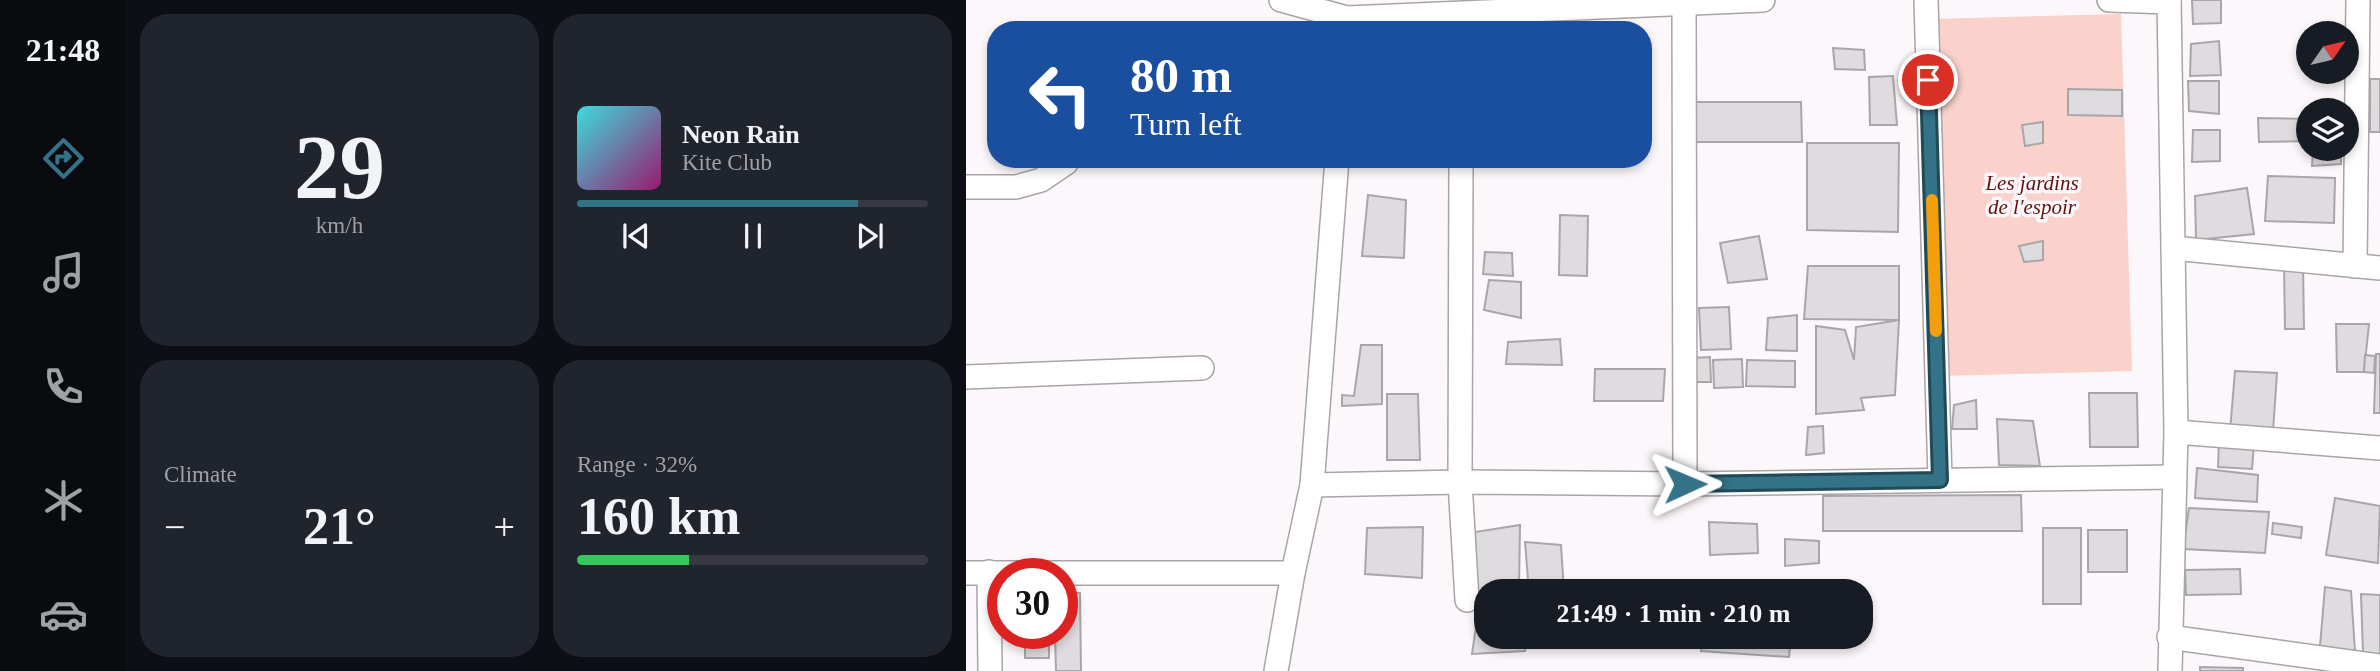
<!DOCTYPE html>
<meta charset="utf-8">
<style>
:root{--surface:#171b24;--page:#20242c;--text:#f1f3f6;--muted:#9ea1a6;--line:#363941;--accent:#337287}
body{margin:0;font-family:"Times New Roman",serif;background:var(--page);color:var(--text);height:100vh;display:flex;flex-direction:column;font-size:26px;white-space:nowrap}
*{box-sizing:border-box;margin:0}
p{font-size:23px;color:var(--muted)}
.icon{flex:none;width:38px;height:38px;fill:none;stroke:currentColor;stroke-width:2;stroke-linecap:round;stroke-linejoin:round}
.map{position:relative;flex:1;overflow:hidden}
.panel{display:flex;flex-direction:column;gap:14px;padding:14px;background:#0d0f14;width:840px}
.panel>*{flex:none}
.top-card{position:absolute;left:21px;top:21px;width:665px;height:147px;border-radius:28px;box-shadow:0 4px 10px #0003;background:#1a4fa0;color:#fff;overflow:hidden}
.needle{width:46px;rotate:56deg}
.fabs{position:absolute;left:1330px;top:21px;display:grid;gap:14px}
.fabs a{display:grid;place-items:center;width:63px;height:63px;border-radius:50%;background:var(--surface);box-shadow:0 4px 10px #0003;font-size:35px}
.speed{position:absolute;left:21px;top:558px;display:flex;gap:14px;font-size:35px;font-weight:700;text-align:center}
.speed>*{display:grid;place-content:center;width:91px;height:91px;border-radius:50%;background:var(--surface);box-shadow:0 4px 10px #0003;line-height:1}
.speed .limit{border:10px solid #d22;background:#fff;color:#111}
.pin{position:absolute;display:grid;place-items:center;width:60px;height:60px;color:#fff;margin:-30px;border:4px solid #fff;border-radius:50%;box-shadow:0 2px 7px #0007}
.me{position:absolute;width:77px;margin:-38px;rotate:89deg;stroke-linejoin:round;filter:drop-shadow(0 0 5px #0008)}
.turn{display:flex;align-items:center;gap:24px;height:147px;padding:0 28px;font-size:32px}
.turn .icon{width:91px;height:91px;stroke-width:2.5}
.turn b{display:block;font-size:49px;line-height:60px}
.big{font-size:52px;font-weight:700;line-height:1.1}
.panel .card{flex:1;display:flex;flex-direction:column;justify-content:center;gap:10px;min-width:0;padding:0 24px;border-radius:28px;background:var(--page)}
.panel .dial{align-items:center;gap:0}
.dial b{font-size:91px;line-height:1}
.song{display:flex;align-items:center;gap:21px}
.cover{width:84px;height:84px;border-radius:10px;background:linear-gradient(135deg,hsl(180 70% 55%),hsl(320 70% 35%))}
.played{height:7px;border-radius:4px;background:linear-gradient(90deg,var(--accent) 80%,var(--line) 80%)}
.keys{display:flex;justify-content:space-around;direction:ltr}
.heat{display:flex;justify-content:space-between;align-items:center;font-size:38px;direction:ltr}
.charge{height:10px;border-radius:5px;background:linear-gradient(90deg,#34c759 32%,var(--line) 0)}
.panel .tiles{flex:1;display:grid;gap:14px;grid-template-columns:repeat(2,1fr)}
.trip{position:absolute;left:508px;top:579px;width:399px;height:70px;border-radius:28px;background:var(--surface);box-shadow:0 4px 10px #0003;font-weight:700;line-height:70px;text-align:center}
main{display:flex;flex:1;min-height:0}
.tab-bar{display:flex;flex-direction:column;width:126px;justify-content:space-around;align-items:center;background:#090b0e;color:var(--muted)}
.tab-bar .icon{width:49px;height:49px}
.tab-bar .on{color:var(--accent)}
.tab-bar b{font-size:32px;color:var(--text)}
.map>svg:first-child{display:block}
.green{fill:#fad1cb}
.building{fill:#dfdce0;stroke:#a9a6aa;stroke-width:2}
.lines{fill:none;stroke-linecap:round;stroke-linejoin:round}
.minor-casing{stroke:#a9a4a7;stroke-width:26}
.minor{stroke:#fff;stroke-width:23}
.route-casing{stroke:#214a58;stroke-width:18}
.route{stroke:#337287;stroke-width:12}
.slow{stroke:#f59e0b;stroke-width:12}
.labels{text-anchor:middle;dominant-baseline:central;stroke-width:7;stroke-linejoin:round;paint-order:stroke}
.park-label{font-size:21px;font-style:italic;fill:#5e120d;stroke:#fcf7fa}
</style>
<main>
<nav class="tab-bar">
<b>21:48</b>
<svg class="icon on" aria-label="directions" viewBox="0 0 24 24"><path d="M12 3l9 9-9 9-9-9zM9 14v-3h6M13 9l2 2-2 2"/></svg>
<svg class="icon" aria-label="music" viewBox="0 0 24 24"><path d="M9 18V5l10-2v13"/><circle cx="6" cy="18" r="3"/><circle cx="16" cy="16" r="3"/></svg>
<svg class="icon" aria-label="phone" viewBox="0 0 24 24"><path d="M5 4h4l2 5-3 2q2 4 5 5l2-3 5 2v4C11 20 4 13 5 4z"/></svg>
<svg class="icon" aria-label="climate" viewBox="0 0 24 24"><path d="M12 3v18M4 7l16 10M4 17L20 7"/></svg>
<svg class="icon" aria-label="car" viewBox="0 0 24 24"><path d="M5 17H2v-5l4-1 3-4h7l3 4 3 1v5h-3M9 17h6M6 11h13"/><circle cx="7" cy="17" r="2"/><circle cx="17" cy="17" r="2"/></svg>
</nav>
<section class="panel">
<div class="tiles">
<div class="card dial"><b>29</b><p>km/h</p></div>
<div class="card">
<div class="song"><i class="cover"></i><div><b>Neon Rain</b><p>Kite Club</p></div></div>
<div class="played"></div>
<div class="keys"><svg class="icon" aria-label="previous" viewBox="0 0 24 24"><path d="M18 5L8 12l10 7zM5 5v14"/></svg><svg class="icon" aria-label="pause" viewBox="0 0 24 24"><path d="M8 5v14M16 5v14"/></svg><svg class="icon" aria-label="next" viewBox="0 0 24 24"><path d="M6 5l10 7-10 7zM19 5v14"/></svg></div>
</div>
<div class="card"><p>Climate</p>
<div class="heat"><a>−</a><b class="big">21°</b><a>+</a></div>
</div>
<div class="card"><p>Range · 32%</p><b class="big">160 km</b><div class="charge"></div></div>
</div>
</section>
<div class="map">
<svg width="1414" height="671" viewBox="0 0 1414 671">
<rect width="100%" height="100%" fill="#fcf7fa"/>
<!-- green -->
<path class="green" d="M1155,14L1166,371L977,376L965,19Z"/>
<!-- building -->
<g class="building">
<path d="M1226,0H1255V23L1227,24Z"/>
<path d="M1253,41L1255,75L1224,76L1225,44Z"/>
<path d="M867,48L898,50L899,70L869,69Z"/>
<path d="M927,76L931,125H904L903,77Z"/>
<rect x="1404" y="79" width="10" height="53"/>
<path d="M1222,81H1253V114L1223,111Z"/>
<path d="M1102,89L1156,90V116L1102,115Z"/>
<path d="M728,102H835L836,142H728Z"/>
<path d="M1292,118L1342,119L1341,141L1293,142Z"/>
<path d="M1077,122V143L1059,146L1056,125Z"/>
<path d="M1227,130H1254V161L1226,162Z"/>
<path d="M841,143H933L932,232L841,230Z"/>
<path d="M1347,149H1375V164L1346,166Z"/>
<path d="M1302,176L1369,178L1368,223L1299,221Z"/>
<path d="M1281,188L1288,234L1230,240L1229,196Z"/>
<path d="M402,195L440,200L438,258L396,256Z"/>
<path d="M594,215L622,216L621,276L593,275Z"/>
<path d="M793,236L801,279L762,283L754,243Z"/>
<path d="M1077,241V260L1058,262L1053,246Z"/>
<path d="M519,252L546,253L547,276L517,274Z"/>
<path d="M1318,265H1337L1338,329H1319Z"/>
<path d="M842,266H933V320L838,319Z"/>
<path d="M523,280L555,282V318L518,310Z"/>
<path d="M763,307L765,349L735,350L733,308Z"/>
<path d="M831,315V351L800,350L802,318Z"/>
<path d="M933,320L929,395L895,398L898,410L850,414V326L879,330L888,360L890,327Z"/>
<path d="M1370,324H1403L1398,372H1371Z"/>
<path d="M594,339L596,365L540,364L542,342Z"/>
<path d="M395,345H416V404L376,406V395L388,396Z"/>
<path d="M1410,354H1414V413H1408Z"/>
<path d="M1399,355L1409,356L1408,373L1398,372Z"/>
<path d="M744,357L745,382H727L726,358Z"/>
<path d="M776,359L777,387L748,388L747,360Z"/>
<path d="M781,360L829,361V387L780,386Z"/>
<path d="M629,369H699L697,401H628Z"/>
<path d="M1269,371L1311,373L1307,431H1264Z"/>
<path d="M1123,393H1171L1172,447H1124Z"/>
<path d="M421,394H452L454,460H421Z"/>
<path d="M1010,400L1011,429H986L988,405Z"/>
<path d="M1031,419L1067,421L1074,466L1033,465Z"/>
<path d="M857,426L858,453L840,455L842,427Z"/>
<path d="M1253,441L1288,444L1286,469L1252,467Z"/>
<path d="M1231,468L1292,475L1291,502L1229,498Z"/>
<path d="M1055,495L1056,531H857V496Z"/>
<path d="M1369,498L1414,506L1412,563L1360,555Z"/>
<path d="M1223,508L1303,512L1299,553L1217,549Z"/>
<path d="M743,522L791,524L792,553L744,555Z"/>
<path d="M1307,523L1336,527L1335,538L1306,534Z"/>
<path d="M554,525L553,590L520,592V595L511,597L509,532Z"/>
<path d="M457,527L456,578L399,574L401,528Z"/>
<rect x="1077" y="528" width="38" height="76"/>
<rect x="1122" y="530" width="39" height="42"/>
<path d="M819,539L853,541V563L819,566Z"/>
<path d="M559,542L595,545L598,592H563Z"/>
<path d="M1274,569L1275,594L1220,595L1219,570Z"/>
<path d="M1359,587L1385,591L1389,651L1354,646Z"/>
<path d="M96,593H114L115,671H90L89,634H96Z"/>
<path d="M1395,594L1414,595V655L1397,654Z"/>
<path d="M512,613L520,615V637H561L559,651L506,654Z"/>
<rect x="59" y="634" width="24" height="24"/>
<path d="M598,637H641V646L598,644Z"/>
<path d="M737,637H825L823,657L735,651Z"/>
<path d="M1234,667L1277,668V671H1234Z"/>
</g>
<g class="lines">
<!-- minor casing -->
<g class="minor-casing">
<g id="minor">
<path d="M315,0L381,18V30"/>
<path d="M718,0L719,484"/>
<path d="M960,0L974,479"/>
<path d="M1143,0L1203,2"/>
<path d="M1203,0L1210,432L1204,671"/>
<path d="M381,18L797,0"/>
<path d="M495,159L494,482L501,600"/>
<path d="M0,187H50L75,180L100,163"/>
<path d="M1207,248L1414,268"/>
<path d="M1389,266L1392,0"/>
<path d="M0,377L236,368"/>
<path d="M1210,432L1414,448"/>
<path d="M346,485L494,482L719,484L1208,477"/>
<path d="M23,572L24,671"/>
<path d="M0,573H327"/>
<path d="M1203,637L1414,666"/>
<path d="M310,671L327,573L346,485L371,159"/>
</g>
</g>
<!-- minor -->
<use href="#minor" class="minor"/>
</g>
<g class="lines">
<!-- route casing -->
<g class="route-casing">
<path id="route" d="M719,484L974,480L962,80"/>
</g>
<!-- route -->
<use href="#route" class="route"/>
<!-- slow -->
<path class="slow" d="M966,200L970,331"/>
</g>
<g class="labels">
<!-- park labels -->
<g class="park-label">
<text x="1066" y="183">Les jardins<tspan x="1066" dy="24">de l'espoir</tspan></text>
</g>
</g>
</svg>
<div class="fabs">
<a><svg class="needle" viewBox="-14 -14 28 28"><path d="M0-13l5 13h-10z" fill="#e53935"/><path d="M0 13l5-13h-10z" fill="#9ea1a6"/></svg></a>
<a><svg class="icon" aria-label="layers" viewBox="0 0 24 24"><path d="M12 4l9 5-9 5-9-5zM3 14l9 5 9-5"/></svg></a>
</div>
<div class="speed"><div class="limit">30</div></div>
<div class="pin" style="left:962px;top:80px;background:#d93025"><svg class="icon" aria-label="arrive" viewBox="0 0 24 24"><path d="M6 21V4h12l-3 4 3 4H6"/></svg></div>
<svg class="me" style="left:719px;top:484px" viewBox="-20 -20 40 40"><path d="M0-17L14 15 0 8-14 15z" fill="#337287" stroke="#fff" stroke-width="4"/></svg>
<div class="trip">21:49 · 1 min · 210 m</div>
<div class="top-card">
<div class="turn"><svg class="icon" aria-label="left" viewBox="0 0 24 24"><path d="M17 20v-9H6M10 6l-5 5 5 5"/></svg><div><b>80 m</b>Turn left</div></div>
</div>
</div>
</main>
